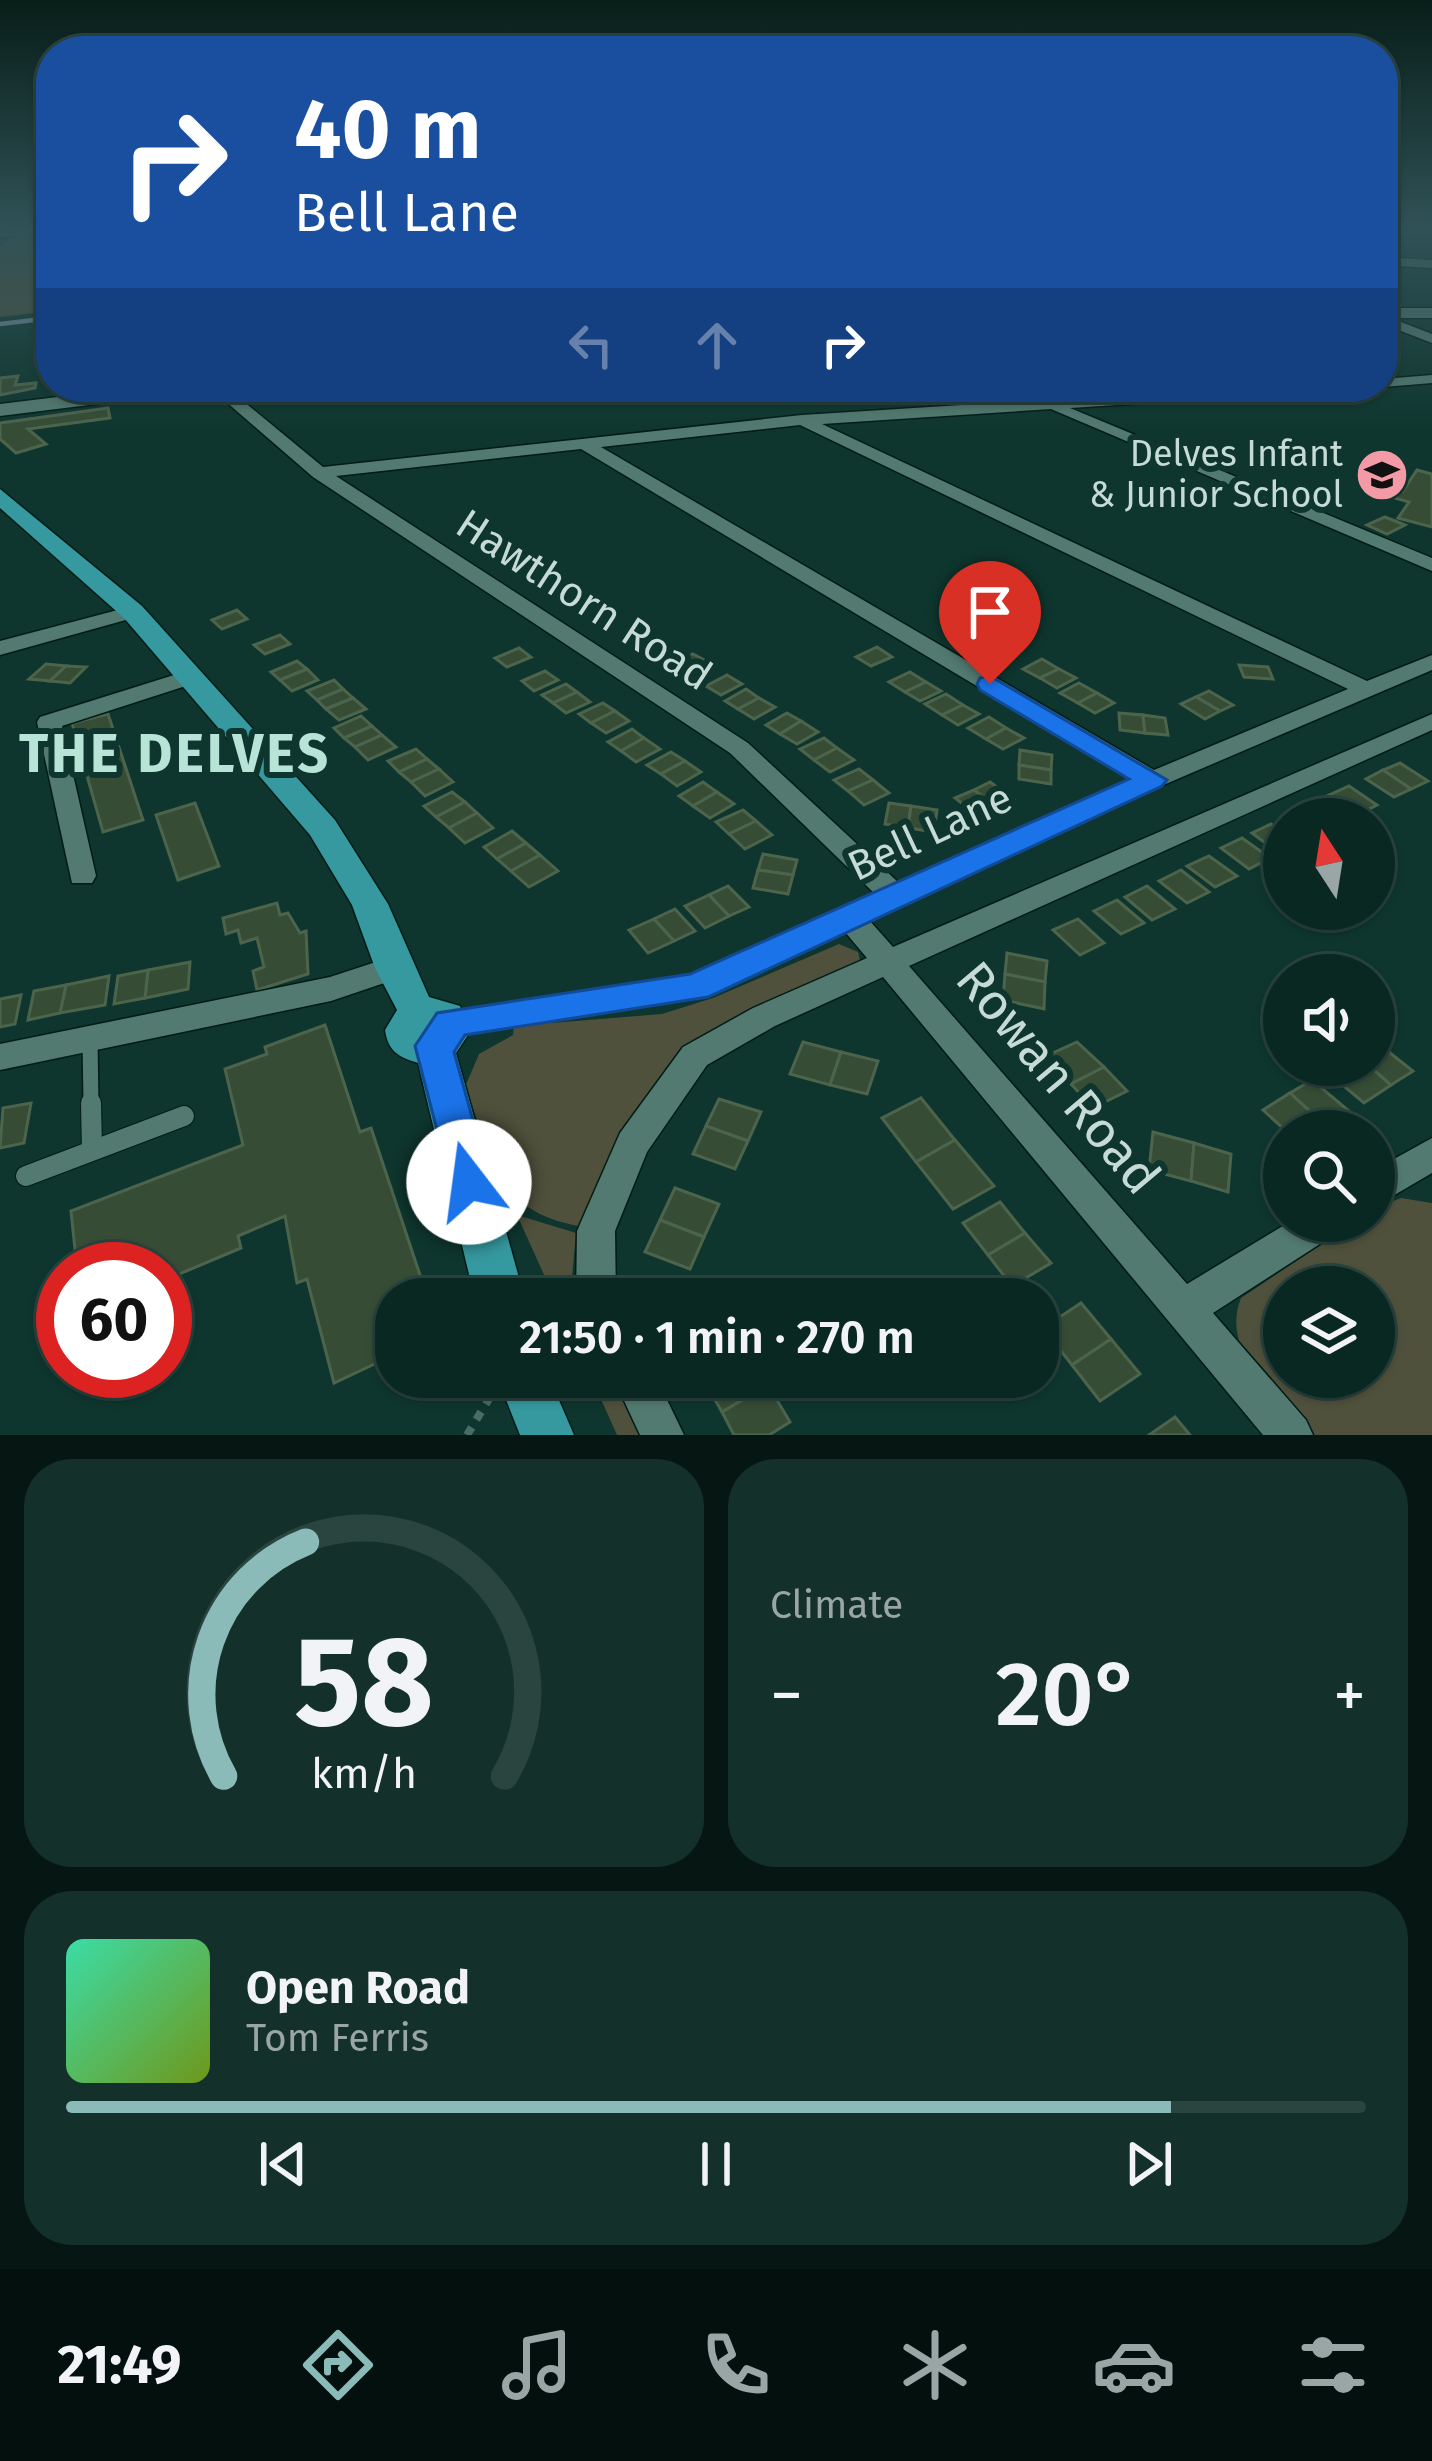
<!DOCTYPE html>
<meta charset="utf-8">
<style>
:root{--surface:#0a2822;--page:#13302a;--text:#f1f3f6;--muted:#99a6a5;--line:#2a4440;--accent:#8bbbb9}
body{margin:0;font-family:"Fira Sans",sans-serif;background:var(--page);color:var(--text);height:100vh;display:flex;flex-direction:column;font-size:45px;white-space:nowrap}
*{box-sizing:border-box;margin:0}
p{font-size:39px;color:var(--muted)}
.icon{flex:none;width:66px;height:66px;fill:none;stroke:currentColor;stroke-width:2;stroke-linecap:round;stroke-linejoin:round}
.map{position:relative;height:1435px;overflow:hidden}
.details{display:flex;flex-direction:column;gap:24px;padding:24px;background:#061613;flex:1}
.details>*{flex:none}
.hud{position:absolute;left:36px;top:36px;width:1362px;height:366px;border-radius:48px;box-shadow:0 3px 9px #0004,0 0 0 3px var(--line);background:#1a4fa0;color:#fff;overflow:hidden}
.needle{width:78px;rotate:348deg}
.buttons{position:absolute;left:1263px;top:798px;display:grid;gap:24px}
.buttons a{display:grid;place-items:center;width:132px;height:132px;border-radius:50%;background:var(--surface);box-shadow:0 3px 9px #0004,0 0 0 3px var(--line);font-size:60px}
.speed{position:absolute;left:36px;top:1242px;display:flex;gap:24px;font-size:60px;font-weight:700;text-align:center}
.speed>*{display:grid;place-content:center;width:156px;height:156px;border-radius:50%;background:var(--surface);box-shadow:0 3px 9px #0004,0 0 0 3px var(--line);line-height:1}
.speed .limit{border:18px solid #d22;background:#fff;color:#111}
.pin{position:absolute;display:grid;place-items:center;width:102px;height:102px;color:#fff;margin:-123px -51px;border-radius:50% 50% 50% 0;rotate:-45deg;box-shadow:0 0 12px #0007}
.pin .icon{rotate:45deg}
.me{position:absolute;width:132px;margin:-66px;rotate:345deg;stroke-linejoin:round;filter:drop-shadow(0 0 9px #0008)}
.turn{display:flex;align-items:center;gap:42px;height:252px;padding:0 60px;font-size:54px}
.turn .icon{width:156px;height:156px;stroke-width:2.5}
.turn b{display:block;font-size:84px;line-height:102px}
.lanes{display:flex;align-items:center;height:114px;padding:0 60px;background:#0003;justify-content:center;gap:60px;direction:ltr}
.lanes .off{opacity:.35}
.big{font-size:90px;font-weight:600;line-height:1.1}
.details .tile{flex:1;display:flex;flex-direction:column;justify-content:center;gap:18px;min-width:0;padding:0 42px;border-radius:48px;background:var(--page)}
.details .dial{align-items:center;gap:0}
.dial svg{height:312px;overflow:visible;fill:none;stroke:var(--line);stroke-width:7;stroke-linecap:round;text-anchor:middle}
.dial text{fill:var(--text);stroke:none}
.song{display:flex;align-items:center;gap:36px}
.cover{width:144px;height:144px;border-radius:18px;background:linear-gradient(135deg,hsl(160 70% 55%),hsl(80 70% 35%))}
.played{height:12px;border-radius:6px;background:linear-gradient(90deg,var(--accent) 85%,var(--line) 85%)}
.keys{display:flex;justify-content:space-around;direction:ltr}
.heat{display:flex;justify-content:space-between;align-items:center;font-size:66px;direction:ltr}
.details .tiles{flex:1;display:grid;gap:24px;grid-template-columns:1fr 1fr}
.tile:last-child{grid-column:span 2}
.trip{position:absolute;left:375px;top:1278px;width:684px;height:120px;border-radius:48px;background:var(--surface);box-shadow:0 3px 9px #0004,0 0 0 3px var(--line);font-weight:600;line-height:120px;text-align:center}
.tab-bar{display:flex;height:192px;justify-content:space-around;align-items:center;background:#04100e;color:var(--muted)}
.tab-bar .icon{width:84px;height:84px}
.tab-bar .active{color:var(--accent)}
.tab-bar b{font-size:54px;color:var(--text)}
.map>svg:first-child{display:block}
.green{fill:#50513c;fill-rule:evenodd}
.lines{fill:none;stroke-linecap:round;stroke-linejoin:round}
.stream{stroke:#728d9a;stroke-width:4.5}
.building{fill:#364c35;stroke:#4d644c;stroke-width:3}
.service-far2-casing{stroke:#001c16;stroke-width:8}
.service-far1-casing{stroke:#001c16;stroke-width:18}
.service-casing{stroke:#001c16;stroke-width:22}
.minor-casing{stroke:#001c16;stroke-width:3}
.tertiary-casing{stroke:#001c16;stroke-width:3}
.primary-casing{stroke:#001c16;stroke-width:3}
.path{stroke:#4a6c64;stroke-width:8;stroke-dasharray:9 9;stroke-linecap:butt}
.service-far2{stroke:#537a70;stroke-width:6}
.service-far1{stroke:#537a70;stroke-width:15}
.service{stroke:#537a70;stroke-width:20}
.minor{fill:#537a70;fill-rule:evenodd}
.tertiary{fill:#537a70;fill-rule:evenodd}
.primary{fill:#3699a0;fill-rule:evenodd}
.route{fill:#1a73e8;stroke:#114b97;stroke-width:3}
.labels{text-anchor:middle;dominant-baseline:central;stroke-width:12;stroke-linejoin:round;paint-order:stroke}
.far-poi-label{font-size:36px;fill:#c6dbd5;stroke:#0e362e;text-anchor:end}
.street-label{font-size:42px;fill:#c6dbd5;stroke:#0e362e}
.near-street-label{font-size:51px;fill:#c6dbd5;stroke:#0e362e}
.district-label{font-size:54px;font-weight:bold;letter-spacing:3px;fill:#b8e3d7;stroke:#0e362e}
</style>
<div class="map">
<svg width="1432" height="1435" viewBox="0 0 1432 1435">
<rect width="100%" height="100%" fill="#0e362e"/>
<!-- green -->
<g class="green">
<path d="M51,232V311L0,317V247L14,234Z"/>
<path d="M839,944L858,952L861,965L662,1077L640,1106L579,1226C494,1211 493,1157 465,1087L479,1054L513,1035L514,1026L662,1014L713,998Z"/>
<path d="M1401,1198L1432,1203V1435H1313C1279,1397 1219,1353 1241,1298L1356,1221H1374V1209ZM1284,1287H1374V1377H1284Z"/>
<path d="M517,1215L576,1233L572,1277L580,1299H555Z"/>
<path d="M591,1377H616L643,1435H617Z"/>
</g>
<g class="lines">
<!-- stream -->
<path class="stream" d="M0,324L51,318"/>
</g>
<!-- building -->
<g class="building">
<path d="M18,376L15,385L36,383L35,388L0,395V378Z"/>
<path d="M108,408L110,418L28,429L46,444L16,453L0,439V423Z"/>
<path d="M1417,470L1432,474V527L1398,518L1409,502L1388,496L1390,487L1403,491Z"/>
<path d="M1385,517L1405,525L1387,534L1367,525Z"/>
<path d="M237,610L247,619L222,629L212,620Z"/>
<path d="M280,635L290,644L265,654L254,645Z"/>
<path d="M654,635L668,644L646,654L633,645Z"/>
<path d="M1001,637L1018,646L999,655L983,646Z"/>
<path d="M877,647L892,657L871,666L856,657Z"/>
<path d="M519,648L531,657L507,667L495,658Z"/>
<path d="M693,654L708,662L687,673L672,664Z"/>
<path d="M1042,659L1059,669L1040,678L1023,669Z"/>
<path d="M297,661L307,669L280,680L271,672Z"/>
<path d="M46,664L66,666L50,681L29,679Z"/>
<path d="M1239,665L1268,667L1273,679L1244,677Z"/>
<path d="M66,666L86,667L70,683L50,681Z"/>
<path d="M307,669L318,680L292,691L280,680Z"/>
<path d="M1059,669L1076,678L1057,688L1040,678Z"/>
<path d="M545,671L558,680L534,691L522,681Z"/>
<path d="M910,672L926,682L905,692L889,682Z"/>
<path d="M727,675L742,684L721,695L706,686Z"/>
<path d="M334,680L343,689L317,700L307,691Z"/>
<path d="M926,682L941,691L920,701L905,692Z"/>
<path d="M1079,683L1097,693L1078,703L1060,693Z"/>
<path d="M566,684L577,692L553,703L542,695Z"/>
<path d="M343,689L353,698L326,709L317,700Z"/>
<path d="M746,689L759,698L738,709L725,701Z"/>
<path d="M1209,691L1233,705L1220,711L1196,697Z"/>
<path d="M577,692L590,702L566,713L553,703Z"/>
<path d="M1097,693L1114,703L1095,713L1078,703Z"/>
<path d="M946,694L963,705L942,715L925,704Z"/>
<path d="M1196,697L1220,711L1205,719L1181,704Z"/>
<path d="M353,698L366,709L339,720L326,709Z"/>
<path d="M759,698L775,707L754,719L738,709Z"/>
<path d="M603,703L615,711L591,723L579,714Z"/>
<path d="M963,705L979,714L958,725L942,715Z"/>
<path d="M615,711L629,721L606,733L591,723Z"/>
<path d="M787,713L801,721L780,734L766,725Z"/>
<path d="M1119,713L1143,715L1145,733L1120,730Z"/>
<path d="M108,714L143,820L103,832L72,723Z"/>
<path d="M1143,715L1165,718L1168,735L1145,733Z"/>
<path d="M361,716L372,726L344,738L334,728Z"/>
<path d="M989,717L1006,728L986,739L968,728Z"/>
<path d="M801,721L818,732L797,744L780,734Z"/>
<path d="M372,726L382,735L355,747L344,738Z"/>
<path d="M1006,728L1024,738L1003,749L986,739Z"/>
<path d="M632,729L644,738L621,751L608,742Z"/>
<path d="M382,735L396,747L368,760L355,747Z"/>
<path d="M644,738L660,749L636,762L621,751Z"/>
<path d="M824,738L837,748L814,760L800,749Z"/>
<path d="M837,748L854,760L830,772L814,760Z"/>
<path d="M416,749L427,759L399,772L388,761Z"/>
<path d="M1020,750L1052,755L1051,770L1019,765Z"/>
<path d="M671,752L685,761L661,774L647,765Z"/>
<path d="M427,759L439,769L411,782L399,772Z"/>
<path d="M685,761L701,772L677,786L661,774Z"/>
<path d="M1400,763L1428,781L1411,789L1383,770Z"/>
<path d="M1019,765L1051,770V784L1019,779Z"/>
<path d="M439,769L453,782L425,796L411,782Z"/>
<path d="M859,769L873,780L848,791L834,780Z"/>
<path d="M1383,770L1411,789L1394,797L1366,779Z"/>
<path d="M873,780L889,793L864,805L848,791Z"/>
<path d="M703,782L717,792L693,806L679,796Z"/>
<path d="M990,782L1013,799L997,807L974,790Z"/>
<path d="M1349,786L1377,805L1355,816L1327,796Z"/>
<path d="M974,790L997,807L978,816L955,798Z"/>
<path d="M452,792L465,802L436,817L424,806Z"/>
<path d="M717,792L734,804L710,818L693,806Z"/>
<path d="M1327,796L1355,816L1314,819L1300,809Z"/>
<path d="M465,802L477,813L449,828L436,817Z"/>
<path d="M195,803L219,866L178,880L156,815Z"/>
<path d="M889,803L911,806L908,828L885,824Z"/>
<path d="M911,806L937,810L934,832L908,828Z"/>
<path d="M743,810L756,821L729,834L716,822Z"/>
<path d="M477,813L493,828L465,843L449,828Z"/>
<path d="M756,821L772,835L745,849L729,834Z"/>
<path d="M1271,824L1284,833V852L1280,854L1252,833Z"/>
<path d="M512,831L526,843L497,859L484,847Z"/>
<path d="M1242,838L1270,858L1249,869L1221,848Z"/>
<path d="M526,843L540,855L511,871L497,859Z"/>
<path d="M763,854L797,860L793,875L758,870Z"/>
<path d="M540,855L558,871L529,887L511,871Z"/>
<path d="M1209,856L1237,876L1215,887L1187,866Z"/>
<path d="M758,870L793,875L788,894L753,888Z"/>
<path d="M1181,870L1209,892L1187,903L1159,881Z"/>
<path d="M728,886L749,907L729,916L709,895Z"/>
<path d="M1147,886L1175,909L1152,920L1125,897Z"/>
<path d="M709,895L729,916L705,928L685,906Z"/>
<path d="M1117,900L1144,923L1121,934L1094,911Z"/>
<path d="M277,903L280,915L288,913L300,933L306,931L308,974L257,990L253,971L264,967L257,938L241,943L238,930L226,934L223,918Z"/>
<path d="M675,909L695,931L674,941L654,919Z"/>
<path d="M654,919L674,941L648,953L629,930Z"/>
<path d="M1078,919L1104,943L1080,955L1053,930Z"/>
<path d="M1007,953L1047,961L1045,982L1005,974Z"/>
<path d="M190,962L188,989L145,998L148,970Z"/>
<path d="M148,970L145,998L114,1004L118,976Z"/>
<path d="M1005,974L1045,982L1044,1009L1003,1000Z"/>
<path d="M109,976L105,1005L60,1013L66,985Z"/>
<path d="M66,985L60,1013L28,1020L34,991Z"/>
<path d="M21,995L15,1024L0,1027V999Z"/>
<path d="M325,1025L360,1132L371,1128L428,1299H396V1369L389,1372L385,1359L334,1383L307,1279L297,1283L285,1216L238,1236L241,1248L165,1280V1269H77L71,1211L243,1145L225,1069L267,1054L265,1047Z"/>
<path d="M1375,1041L1413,1071L1391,1085L1368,1065H1374Z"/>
<path d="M803,1042L841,1052L830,1085L790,1074Z"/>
<path d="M1077,1042L1104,1067L1071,1084L1044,1057Z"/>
<path d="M841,1052L878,1061L867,1094L830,1085Z"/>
<path d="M1337,1065H1368L1391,1085L1364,1103L1327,1072Z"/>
<path d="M1104,1067L1127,1091L1093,1108L1071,1084Z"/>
<path d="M1312,1080L1349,1111L1326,1126L1290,1093Z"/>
<path d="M1290,1093L1326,1126L1318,1131H1286L1263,1110Z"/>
<path d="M921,1098L955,1140L916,1162L882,1118Z"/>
<path d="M719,1099L761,1112L748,1141L706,1126Z"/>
<path d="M31,1103L24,1143L0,1148L3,1108Z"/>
<path d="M706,1126L748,1141L735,1169L693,1154Z"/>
<path d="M1153,1132L1194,1143L1191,1181L1149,1170Z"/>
<path d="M955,1140L994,1186L953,1209L916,1162Z"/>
<path d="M1194,1143L1231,1154L1228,1192L1191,1181Z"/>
<path d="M675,1188L719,1204L704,1237L660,1220Z"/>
<path d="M1000,1202L1025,1233L988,1255L963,1223Z"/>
<path d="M660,1220L704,1237L690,1269L645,1252Z"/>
<path d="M1025,1233L1051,1263L1012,1286L988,1255Z"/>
<path d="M1081,1303L1111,1339L1072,1365L1043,1328Z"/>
<path d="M1111,1339L1140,1374L1100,1401L1072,1365Z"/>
<path d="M702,1377H764L768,1385L722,1412Z"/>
<path d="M768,1385L790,1422L769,1435H734L722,1412Z"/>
<path d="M1175,1417L1190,1435H1149Z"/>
</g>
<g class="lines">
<!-- service-far2 casing -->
<g class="service-far2-casing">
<path id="service-far2" d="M0,234L47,231"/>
</g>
<!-- service-far1 casing -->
<g class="service-far1-casing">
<path id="service-far1" d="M90,1039L91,1106"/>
</g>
<!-- service casing -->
<g class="service-casing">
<g id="service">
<path d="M91,1103L92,1150"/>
<path d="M26,1176L184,1116"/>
</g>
</g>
<!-- minor casing -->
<g class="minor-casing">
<g id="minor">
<path d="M1383,257L1432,260V268L1383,265Z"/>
<path d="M1383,315L1432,334V343L1383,324Z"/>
<path d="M1432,375V383L1383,387H1381L1383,379Z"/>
<path d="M209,387H226L323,467L802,415L1248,387H1328L1320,392L1070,408L1432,558V571L1051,409L822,424L1367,681L1432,655V670L1161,786L869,920L893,947L1432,714V730L909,966L1187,1284L1291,1221H1343L1337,1233L1213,1313L1306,1420L1313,1435H1263L883,977L775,1026L707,1065L647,1152L615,1231L616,1299H576L577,1231L620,1133L683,1047L753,1008L867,958L845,932L695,999L450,1036L439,1032L434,1023L439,1014L690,976L875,894L730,753L313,477ZM800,425L1348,689L1154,770L601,447ZM581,449L1132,779L899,883L748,743L336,476Z"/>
<path d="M133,606L140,608L144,612L140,616L0,655V641Z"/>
<path d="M190,670L201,677L198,682L62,726L96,876L92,883H72L37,722L40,717Z"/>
<path d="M394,956L405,960L409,968L405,976L331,1001L0,1070V1044L330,977Z"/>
<path d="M1432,1138V1173L1374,1207V1170Z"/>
<path d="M613,1377H656L684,1435H640Z"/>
</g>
</g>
<!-- tertiary casing -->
<g class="tertiary-casing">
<g id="tertiary">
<rect x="1383" y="308" width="49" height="10"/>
<path d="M140,387H195L186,393L0,416V404Z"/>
</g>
</g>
<!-- primary casing -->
<g class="primary-casing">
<g id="primary">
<path d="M0,489L142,606L335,820L388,904L429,997L460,1006L470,1032L456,1053L525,1299H475L418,1063C398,1057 388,1051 385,1030L397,1010L375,968L352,905L310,835L124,618L0,508Z"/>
<path d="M497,1377H549L574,1435H520Z"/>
</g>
</g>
<!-- path -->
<path class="path" d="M467,1435L492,1394"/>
<!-- service-far2 -->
<use href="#service-far2" class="service-far2"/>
<!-- service-far1 -->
<use href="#service-far1" class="service-far1"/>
<!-- service -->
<use href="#service" class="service"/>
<!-- minor -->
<use href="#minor" class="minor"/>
<!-- tertiary -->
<use href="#tertiary" class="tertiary"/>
<!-- primary -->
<use href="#primary" class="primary"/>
</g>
<!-- sky -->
<linearGradient id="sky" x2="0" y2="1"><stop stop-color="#081e19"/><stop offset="0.53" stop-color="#305257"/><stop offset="1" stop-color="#305257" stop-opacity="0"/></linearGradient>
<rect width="1432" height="432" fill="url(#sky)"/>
<!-- route -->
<path class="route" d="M990,676L1167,780L1162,786L708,997L465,1035L454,1052L490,1182L484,1195L469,1201L454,1195L415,1046L437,1013L690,974L1129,779L980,690L977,684L980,678Z"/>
<!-- icons -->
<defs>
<g id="school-disc" transform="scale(2.7)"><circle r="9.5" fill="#f39aa7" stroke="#0e362e"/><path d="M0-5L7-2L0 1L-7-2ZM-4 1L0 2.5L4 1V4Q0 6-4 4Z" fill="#111"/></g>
</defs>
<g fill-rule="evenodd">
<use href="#school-disc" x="1382" y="475"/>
</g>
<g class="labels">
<!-- far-poi labels -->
<g class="far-poi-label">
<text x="1343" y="454">Delves Infant<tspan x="1343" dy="41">&amp; Junior School</tspan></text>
</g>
<!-- street labels -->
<g class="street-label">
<text transform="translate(584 600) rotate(33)">Hawthorn Road</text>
<text transform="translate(930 832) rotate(-25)">Bell Lane</text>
</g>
<!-- near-street labels -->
<g class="near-street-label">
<text transform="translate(1058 1078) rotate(50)">Rowan Road</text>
</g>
<!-- district labels -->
<g class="district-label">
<text x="175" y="754">THE DELVES</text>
</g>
</g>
</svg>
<div class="buttons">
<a><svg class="needle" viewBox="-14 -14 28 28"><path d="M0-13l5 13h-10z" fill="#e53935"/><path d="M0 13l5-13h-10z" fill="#99a6a5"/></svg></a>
<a><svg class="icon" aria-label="sound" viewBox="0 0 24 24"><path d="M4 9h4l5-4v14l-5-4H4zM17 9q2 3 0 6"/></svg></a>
<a><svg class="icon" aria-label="search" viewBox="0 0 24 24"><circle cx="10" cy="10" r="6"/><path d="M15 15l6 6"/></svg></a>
<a><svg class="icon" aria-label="layers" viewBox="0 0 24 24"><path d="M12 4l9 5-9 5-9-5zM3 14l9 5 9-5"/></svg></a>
</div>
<div class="speed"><div class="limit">60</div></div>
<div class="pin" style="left:990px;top:684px;background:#d93025"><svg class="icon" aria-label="arrive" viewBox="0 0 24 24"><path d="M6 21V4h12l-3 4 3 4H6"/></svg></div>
<svg class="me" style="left:469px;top:1182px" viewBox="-20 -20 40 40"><circle r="19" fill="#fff"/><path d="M0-13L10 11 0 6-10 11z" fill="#1a73e8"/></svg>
<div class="trip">21:50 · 1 min · 270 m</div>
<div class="hud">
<div class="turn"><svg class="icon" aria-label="right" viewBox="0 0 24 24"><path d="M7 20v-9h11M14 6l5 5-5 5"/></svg><div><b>40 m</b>Bell Lane</div></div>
<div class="lanes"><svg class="icon off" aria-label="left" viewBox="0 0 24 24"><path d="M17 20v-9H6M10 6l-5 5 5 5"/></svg><svg class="icon off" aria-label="ahead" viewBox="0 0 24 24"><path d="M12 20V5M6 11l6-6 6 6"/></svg><svg class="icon" aria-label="right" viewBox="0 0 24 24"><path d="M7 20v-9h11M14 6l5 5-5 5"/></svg></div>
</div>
</div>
<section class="details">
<div class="tiles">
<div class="tile dial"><svg viewBox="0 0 100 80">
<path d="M14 69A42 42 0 1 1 86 69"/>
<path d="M14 69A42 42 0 0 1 35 9" stroke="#8bbbb9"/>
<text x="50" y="56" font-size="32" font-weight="700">58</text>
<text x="50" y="72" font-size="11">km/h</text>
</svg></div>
<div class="tile"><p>Climate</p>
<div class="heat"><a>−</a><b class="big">20°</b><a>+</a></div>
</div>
<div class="tile">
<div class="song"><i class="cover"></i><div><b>Open Road</b><p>Tom Ferris</p></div></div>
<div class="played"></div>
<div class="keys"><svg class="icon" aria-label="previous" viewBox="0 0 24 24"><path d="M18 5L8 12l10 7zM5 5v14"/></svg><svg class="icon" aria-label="pause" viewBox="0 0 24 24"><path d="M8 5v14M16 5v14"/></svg><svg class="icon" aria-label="next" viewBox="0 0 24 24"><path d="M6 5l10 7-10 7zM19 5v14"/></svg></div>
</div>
</div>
</section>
<nav class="tab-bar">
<b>21:49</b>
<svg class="icon active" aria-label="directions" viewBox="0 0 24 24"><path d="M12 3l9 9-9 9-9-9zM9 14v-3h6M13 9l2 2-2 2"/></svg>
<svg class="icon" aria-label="music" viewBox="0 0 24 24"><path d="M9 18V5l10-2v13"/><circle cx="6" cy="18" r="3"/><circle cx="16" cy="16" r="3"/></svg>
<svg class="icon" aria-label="phone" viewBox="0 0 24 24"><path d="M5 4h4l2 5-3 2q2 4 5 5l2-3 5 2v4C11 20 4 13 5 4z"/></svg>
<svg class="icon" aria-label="climate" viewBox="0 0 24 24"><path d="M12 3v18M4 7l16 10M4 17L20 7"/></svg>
<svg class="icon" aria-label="car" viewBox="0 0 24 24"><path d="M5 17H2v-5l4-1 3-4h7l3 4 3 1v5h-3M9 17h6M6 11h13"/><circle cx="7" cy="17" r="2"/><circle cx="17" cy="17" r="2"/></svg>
<svg class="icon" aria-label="filters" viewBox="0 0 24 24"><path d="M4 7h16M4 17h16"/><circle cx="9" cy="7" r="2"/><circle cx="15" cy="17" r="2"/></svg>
</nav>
